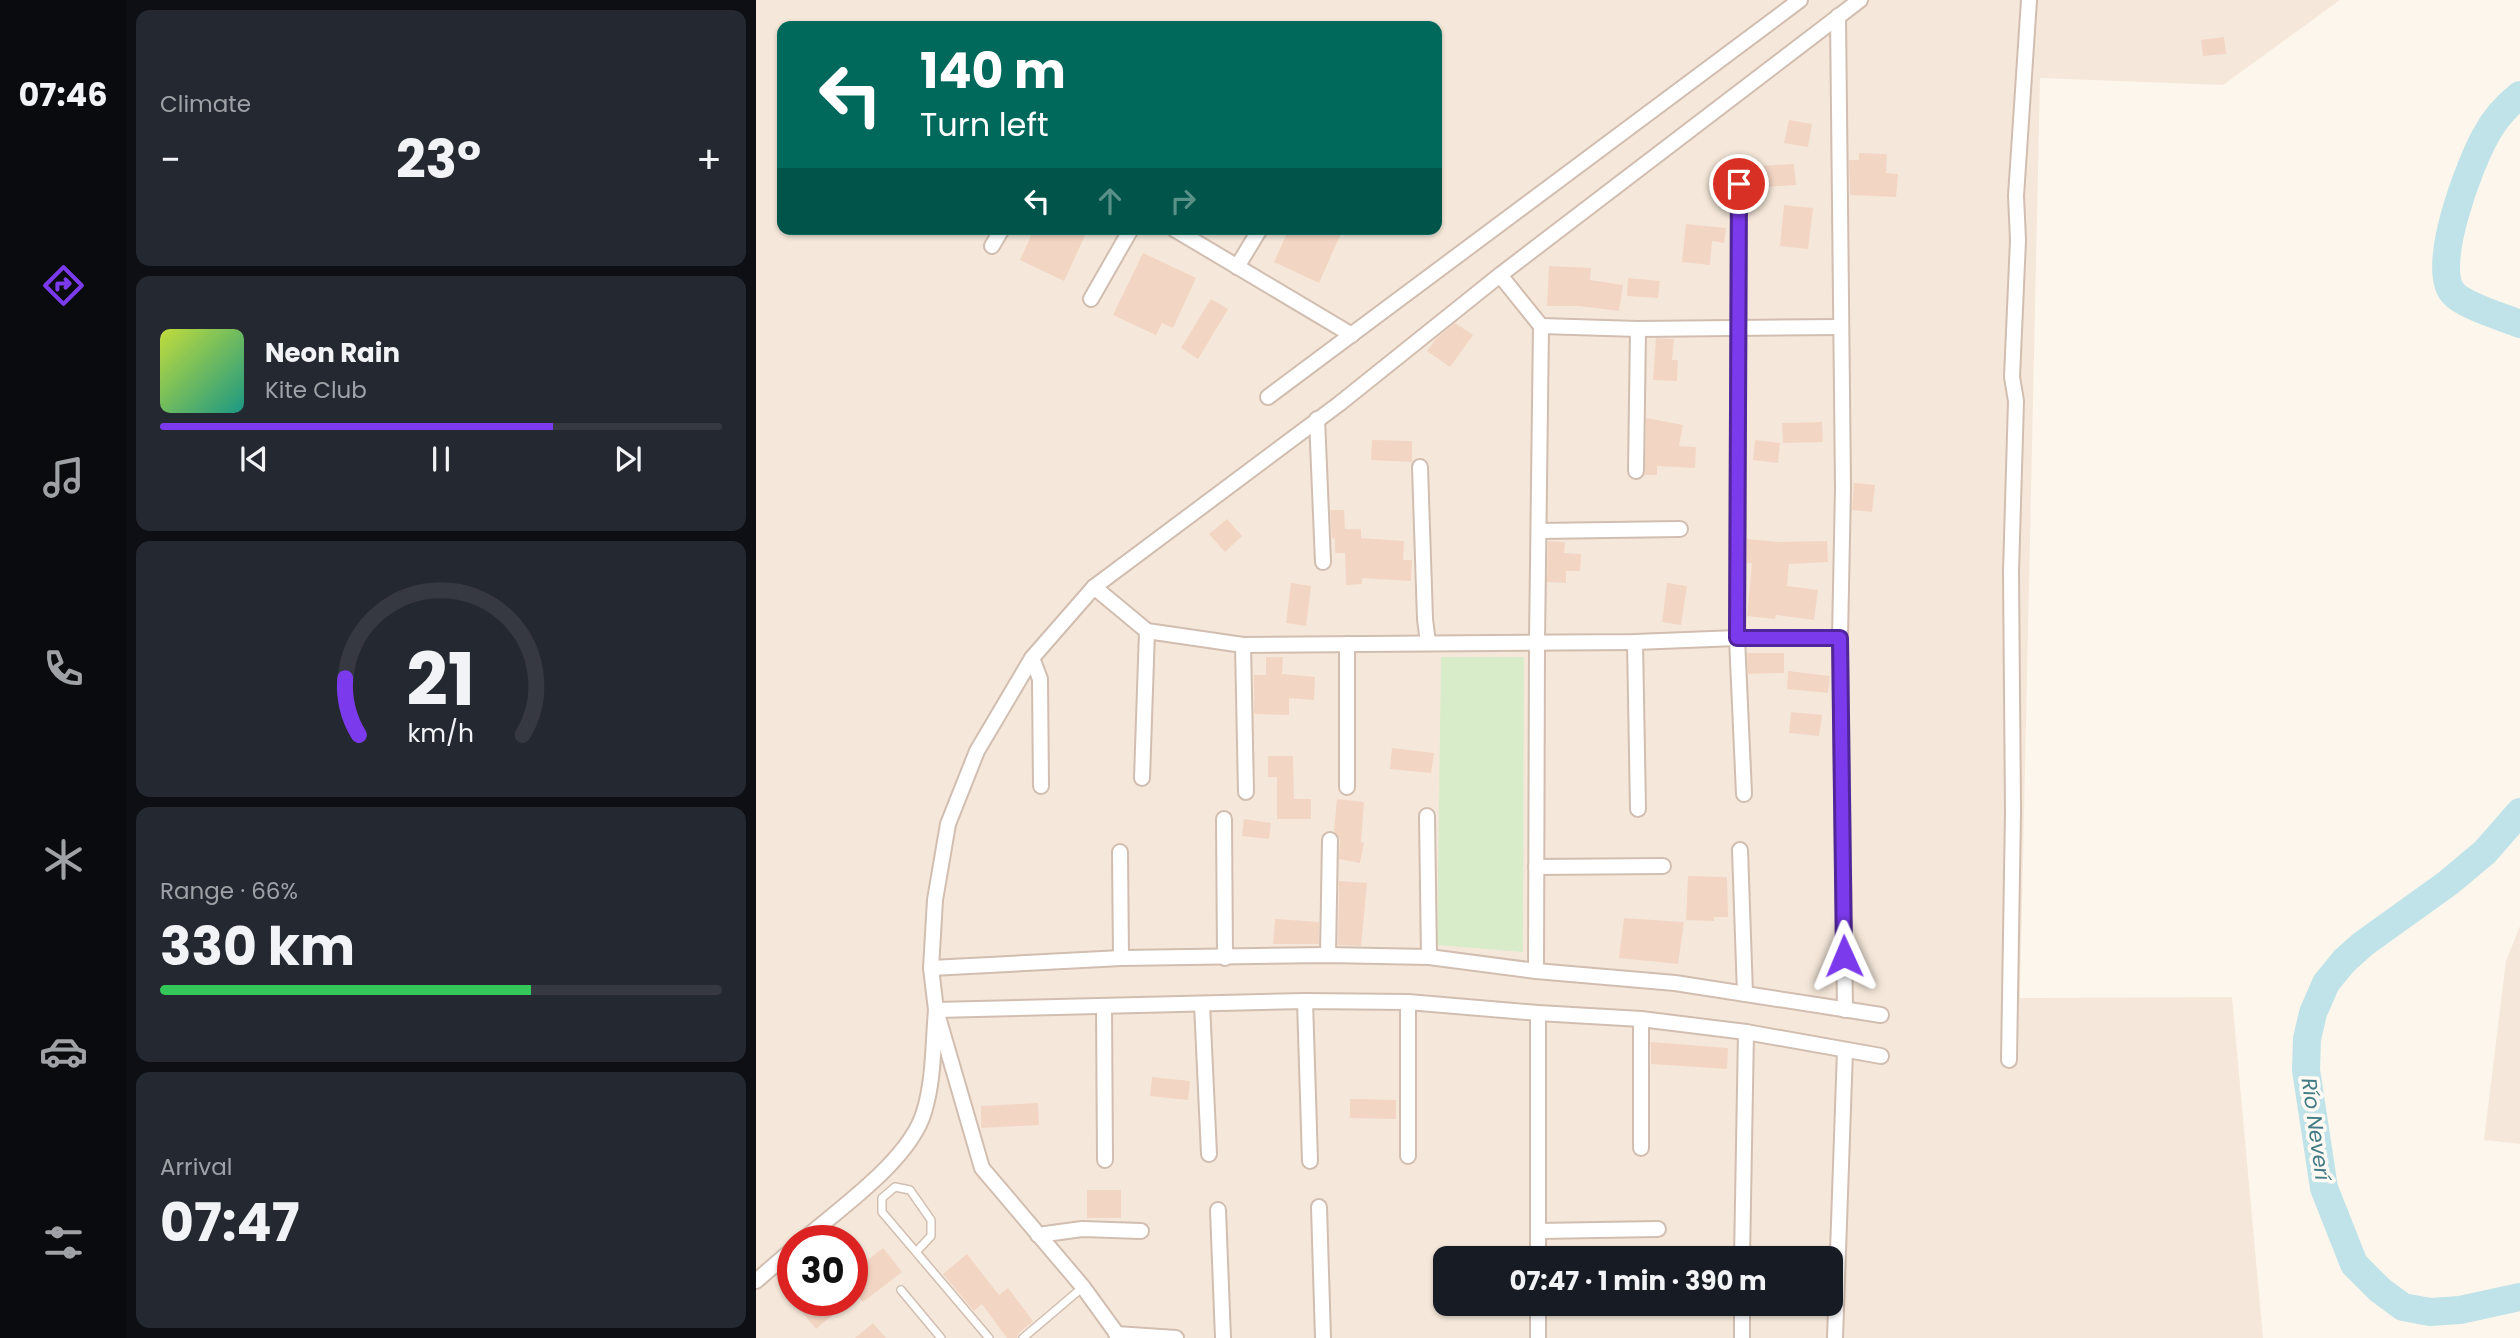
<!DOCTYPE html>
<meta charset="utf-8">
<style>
:root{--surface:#171b24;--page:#242831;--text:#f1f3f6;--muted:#9ea1a6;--line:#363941;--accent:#7c3aed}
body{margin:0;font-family:Poppins,sans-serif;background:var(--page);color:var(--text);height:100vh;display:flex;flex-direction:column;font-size:26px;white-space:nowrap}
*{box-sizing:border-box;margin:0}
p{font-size:23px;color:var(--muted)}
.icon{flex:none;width:38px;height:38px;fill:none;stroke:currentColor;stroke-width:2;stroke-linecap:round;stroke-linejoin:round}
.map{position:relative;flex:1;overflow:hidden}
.side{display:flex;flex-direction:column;gap:10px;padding:10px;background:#0d0f14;width:630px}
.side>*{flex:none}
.banner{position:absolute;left:21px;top:21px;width:665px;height:214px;border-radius:14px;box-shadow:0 2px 5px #0004;background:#00695c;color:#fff;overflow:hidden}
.speed{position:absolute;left:21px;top:1225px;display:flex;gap:14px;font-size:35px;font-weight:700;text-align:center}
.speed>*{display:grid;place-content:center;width:91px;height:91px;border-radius:50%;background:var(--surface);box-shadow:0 2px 5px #0004;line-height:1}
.speed .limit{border:10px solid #d22;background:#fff;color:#111}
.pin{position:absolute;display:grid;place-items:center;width:60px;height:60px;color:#fff;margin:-30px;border:4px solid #fff;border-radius:50%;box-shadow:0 2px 7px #0007}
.me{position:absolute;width:77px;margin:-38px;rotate:359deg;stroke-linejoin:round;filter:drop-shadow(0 0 5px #0008)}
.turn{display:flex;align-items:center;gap:24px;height:147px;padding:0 28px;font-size:32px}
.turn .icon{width:91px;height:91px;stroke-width:2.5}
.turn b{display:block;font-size:49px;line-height:60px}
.lanes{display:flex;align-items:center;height:66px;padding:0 28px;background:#0003;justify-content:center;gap:35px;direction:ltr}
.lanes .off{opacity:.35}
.big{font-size:52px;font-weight:700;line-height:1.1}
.side .widget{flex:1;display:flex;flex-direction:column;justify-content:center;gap:10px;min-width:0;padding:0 24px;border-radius:14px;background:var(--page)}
.side .dial{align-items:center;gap:0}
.dial svg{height:182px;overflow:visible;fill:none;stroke:var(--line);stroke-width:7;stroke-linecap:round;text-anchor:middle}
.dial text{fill:var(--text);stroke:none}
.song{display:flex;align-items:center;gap:21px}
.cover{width:84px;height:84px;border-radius:10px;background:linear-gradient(135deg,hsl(70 70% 55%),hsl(170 70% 35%))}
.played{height:7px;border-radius:4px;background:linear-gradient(90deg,var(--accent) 70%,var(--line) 70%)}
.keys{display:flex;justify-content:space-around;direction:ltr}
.heat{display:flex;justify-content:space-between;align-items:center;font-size:38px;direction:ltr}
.charge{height:10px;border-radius:5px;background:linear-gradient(90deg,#34c759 66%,var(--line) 0)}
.trip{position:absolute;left:677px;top:1246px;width:410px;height:70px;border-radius:14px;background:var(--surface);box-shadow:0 2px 5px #0004;font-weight:700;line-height:70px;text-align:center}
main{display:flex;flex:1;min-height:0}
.tabs{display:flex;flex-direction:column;width:126px;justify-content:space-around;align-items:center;background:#090b0e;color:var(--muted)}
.tabs .icon{width:49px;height:49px}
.tabs .current{color:var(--accent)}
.tabs b{font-size:32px;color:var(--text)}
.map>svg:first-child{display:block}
.residential{fill:#f5e8da;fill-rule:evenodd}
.green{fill:#d8ecc9}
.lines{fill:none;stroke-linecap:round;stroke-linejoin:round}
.river{stroke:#bfe3e8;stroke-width:28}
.building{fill:#f3d5c3}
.lane-casing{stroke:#d1beb0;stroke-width:10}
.street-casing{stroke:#d1beb0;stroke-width:18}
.lane{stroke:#fff;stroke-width:7}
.street{stroke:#fff;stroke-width:14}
.route-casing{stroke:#51269a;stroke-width:18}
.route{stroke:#7c3aed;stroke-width:12}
.labels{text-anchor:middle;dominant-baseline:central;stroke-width:7;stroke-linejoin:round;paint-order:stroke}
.water-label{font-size:21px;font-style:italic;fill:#437c86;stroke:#fffaf3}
</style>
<main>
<nav class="tabs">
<b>07:46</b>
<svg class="icon current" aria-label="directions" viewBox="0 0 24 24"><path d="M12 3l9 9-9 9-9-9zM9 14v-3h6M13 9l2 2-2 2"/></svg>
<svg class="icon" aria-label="music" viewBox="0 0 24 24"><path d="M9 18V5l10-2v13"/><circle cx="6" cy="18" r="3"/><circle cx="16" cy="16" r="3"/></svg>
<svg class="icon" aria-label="phone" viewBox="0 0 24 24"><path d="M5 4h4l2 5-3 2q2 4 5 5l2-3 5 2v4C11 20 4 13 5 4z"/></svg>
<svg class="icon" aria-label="climate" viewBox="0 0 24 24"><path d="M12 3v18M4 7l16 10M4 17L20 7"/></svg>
<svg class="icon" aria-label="car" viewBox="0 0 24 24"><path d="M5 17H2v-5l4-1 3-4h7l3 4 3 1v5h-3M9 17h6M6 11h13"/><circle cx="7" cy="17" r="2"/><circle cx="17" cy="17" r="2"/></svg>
<svg class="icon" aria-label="filters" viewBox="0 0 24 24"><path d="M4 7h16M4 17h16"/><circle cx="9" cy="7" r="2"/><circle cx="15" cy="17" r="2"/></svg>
</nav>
<section class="side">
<div class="widget"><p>Climate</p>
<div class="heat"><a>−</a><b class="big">23°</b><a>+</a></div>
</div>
<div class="widget">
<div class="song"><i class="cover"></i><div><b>Neon Rain</b><p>Kite Club</p></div></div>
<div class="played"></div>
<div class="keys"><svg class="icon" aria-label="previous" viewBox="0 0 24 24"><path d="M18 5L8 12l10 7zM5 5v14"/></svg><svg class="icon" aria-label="pause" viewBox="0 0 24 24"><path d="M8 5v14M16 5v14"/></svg><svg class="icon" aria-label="next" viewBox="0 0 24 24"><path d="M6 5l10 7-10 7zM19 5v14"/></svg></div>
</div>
<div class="widget dial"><svg viewBox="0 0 100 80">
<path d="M14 69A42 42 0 1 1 86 69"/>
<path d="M14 69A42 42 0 0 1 8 44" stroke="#7c3aed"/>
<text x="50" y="56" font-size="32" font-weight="700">21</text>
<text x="50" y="72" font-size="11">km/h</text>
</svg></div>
<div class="widget"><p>Range · 66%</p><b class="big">330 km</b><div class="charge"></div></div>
<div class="widget"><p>Arrival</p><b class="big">07:47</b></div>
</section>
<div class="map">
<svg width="1764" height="1338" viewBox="0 0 1764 1338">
<rect width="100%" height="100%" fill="#fdf6ec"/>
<!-- residential -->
<g class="residential">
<path d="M0,0H1584L1467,85L1284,78L1264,998L1476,997L1507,1338H0ZM26,26H681V229H26ZM37,1241H96V1300H37ZM690,1258H1074V1304H690Z"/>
<path d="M1764,926V1144L1728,1140L1750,961Z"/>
</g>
<!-- green -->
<path class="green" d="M685,657H768L767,952L681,945Z"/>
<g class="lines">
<!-- river -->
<g class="river">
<path d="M1764,95C1750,106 1738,120 1730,135C1714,163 1674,267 1697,293C1708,306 1747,317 1764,324"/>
<path d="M1764,812L1729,852L1692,883L1607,944L1588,961L1570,983L1557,1013L1551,1039L1550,1070L1568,1188L1598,1264L1624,1290L1647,1307L1674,1312L1704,1310L1764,1297"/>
</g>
</g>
<!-- building -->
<g class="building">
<path d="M1468,37L1470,54L1447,56L1445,40Z"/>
<path d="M1033,120L1056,124L1052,147L1028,143Z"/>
<path d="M1103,153L1131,154L1130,173L1142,174L1140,197L1094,195L1093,160H1103Z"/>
<path d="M1038,164L1040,185L993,188L989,167Z"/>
<path d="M1028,205L1057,208L1052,249L1024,246Z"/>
<path d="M930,224L970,228L968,243L956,241L954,265L926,262Z"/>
<path d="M278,229H332L308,281L264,260Z"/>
<path d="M533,229H587L563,283L518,262Z"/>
<path d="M387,253L440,278L417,328L406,323L400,335L357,315Z"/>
<path d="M793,266L835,268L834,280L867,285L863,311L823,306H791Z"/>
<path d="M872,278L904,281L902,298L871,296Z"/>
<path d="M455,299L472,309L442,359L425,348Z"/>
<path d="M699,323L717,335L694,367L671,351L680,339Z"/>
<path d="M900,338L918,339L916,360H922L921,381L897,380Z"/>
<path d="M890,418L927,425L923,446L940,447L939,468L901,466V475H889Z"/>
<path d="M1066,422L1067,442L1027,443L1026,423Z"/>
<path d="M616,440L656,441V462L615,460Z"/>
<path d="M999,440L1024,443L1022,463L997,460Z"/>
<path d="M1098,483L1119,485L1116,512L1096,510Z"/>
<path d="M574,510H588L589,529H605V538L648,541L647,560H656L655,581L606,578V584L590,585L589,553H579V538L576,539Z"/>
<path d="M471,519L486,536L469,552L453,534Z"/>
<path d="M991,539L1022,542L1071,541L1072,562L1033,564L1031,586L1062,590L1058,620L1020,615L1019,619L991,616L996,563H991Z"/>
<path d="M792,541L809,542L808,553L825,554L824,571H810V583L791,582Z"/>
<path d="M535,583L555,586L550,626L530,623Z"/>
<path d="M911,583L931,586L925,625L906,622Z"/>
<path d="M991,653H1028V673L992,674Z"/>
<path d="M510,657H527L526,674L559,677L558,700L533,698V715L498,714V675H510Z"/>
<path d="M1032,671L1074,676L1072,693L1031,689Z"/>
<path d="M1035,712L1066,715L1063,736L1033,733Z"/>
<path d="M636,748L678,753L675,773L634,769Z"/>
<path d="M512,756H537L538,799H555V819H521V777H512Z"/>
<path d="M581,799L608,802L605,842L608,843L604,863L583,859L584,839L578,831Z"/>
<path d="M488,819L515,823L513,839L486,836Z"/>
<path d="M932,876L971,877L972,917H958V921L930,920Z"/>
<path d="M583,881L611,883L605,946L582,945Z"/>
<path d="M868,918L928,922L922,964L863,958Z"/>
<path d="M519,919L563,922V944H517Z"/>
<path d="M895,1042L972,1048L971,1069L895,1064Z"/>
<path d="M396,1077L434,1081L432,1100L394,1096Z"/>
<path d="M594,1099L640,1100V1119L594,1118Z"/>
<path d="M282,1103L283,1125L225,1128V1106Z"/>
<rect x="331" y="1190" width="34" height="28"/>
<path d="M127,1248L146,1272L107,1302L96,1288V1272Z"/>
<path d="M211,1254L243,1295L252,1288L277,1321L263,1333L261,1338H251L226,1304L218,1311L187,1274Z"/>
<path d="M36,1300H94L60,1329Z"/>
<path d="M117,1323L130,1338H99Z"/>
</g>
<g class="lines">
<!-- lane casing -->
<g class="lane-casing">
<g id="lane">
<path d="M160,1252L175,1236V1220L154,1190L139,1187L126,1198V1212L233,1338"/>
<path d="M145,1290L185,1338"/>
<path d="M267,1338L327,1287"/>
</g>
</g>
<!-- street casing -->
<g class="street-casing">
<g id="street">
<path d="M1082,16L1087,487L1084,638L1089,1010"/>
<path d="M983,184L981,638L988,794"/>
<path d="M418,229L596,335"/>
<path d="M236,246L246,229"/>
<path d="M481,267L504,229"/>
<path d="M744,275L785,326L781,642L780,971"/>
<path d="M335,299L375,229"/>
<path d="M785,326L882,329L1085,327"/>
<path d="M512,397L1044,0"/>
<path d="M561,419L567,562"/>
<path d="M664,467L669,619L672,643"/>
<path d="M880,471L882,329"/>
<path d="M783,531L924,529"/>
<path d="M338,587L391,631L487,645L879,642L981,638H1084"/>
<path d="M879,642L882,809"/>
<path d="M591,644V787"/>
<path d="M487,645L490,792"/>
<path d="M276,658L284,679L285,786"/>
<path d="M386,778L391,631"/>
<path d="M671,816L673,957"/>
<path d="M468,819L469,958"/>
<path d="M984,850L989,994"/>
<path d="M364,852L365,958"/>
<path d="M780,867L907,866"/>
<path d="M572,955L574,840"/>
<path d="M175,968L365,958L572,955L673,957L780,971L919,983L1125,1015"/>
<path d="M549,1001L554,1161"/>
<path d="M652,1002V1156"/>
<path d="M446,1004L453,1154"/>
<path d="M348,1006L349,1160"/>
<path d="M885,1019V1148"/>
<path d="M1253,1060L1257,811L1255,572L1260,401L1256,377L1262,240L1260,196L1273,0"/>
<path d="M563,1207L567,1338"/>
<path d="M462,1210L467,1338"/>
<path d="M782,1231L902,1229"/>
<path d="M282,1235L326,1229L385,1231"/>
<path d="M46,1241C84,1208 154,1160 168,1112C178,1080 177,1043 180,1010L549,1001L652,1002L782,1013L885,1019L990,1032L1125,1056"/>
<path d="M782,1258V1013"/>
<path d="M986,1258L990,1032"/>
<path d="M0,1281L37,1249"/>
<path d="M782,1304V1338"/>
<path d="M360,1334L420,1338"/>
<path d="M364,1338L327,1287L226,1168L180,1010L175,968L179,900L192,824L221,751L276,658L338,587L583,404L744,275L1104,0"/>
<path d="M986,1338V1304"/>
<path d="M1079,1338L1089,1050"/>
</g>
</g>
<!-- lane -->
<use href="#lane" class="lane"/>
<!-- street -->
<use href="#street" class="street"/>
</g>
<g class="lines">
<!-- route casing -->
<g class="route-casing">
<path id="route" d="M983,184L981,638H1084L1088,956"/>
</g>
<!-- route -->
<use href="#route" class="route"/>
</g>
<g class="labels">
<!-- water labels -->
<g class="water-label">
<text transform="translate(1560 1129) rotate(82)">Río Neverí</text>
</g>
</g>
</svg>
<div class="speed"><div class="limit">30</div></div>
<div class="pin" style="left:983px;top:184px;background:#d93025"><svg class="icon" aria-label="arrive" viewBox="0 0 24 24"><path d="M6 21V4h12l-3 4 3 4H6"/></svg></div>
<svg class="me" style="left:1088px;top:956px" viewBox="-20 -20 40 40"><path d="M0-17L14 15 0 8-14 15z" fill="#7c3aed" stroke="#fff" stroke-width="4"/></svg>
<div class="trip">07:47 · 1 min · 390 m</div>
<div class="banner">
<div class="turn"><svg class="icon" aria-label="left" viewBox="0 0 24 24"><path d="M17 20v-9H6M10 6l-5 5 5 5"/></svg><div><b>140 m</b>Turn left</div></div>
<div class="lanes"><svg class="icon" aria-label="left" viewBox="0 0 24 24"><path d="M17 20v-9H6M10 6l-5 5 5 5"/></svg><svg class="icon off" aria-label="ahead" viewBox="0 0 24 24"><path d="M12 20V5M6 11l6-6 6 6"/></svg><svg class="icon off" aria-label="right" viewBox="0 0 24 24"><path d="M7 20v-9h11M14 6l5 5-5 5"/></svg></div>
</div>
</div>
</main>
